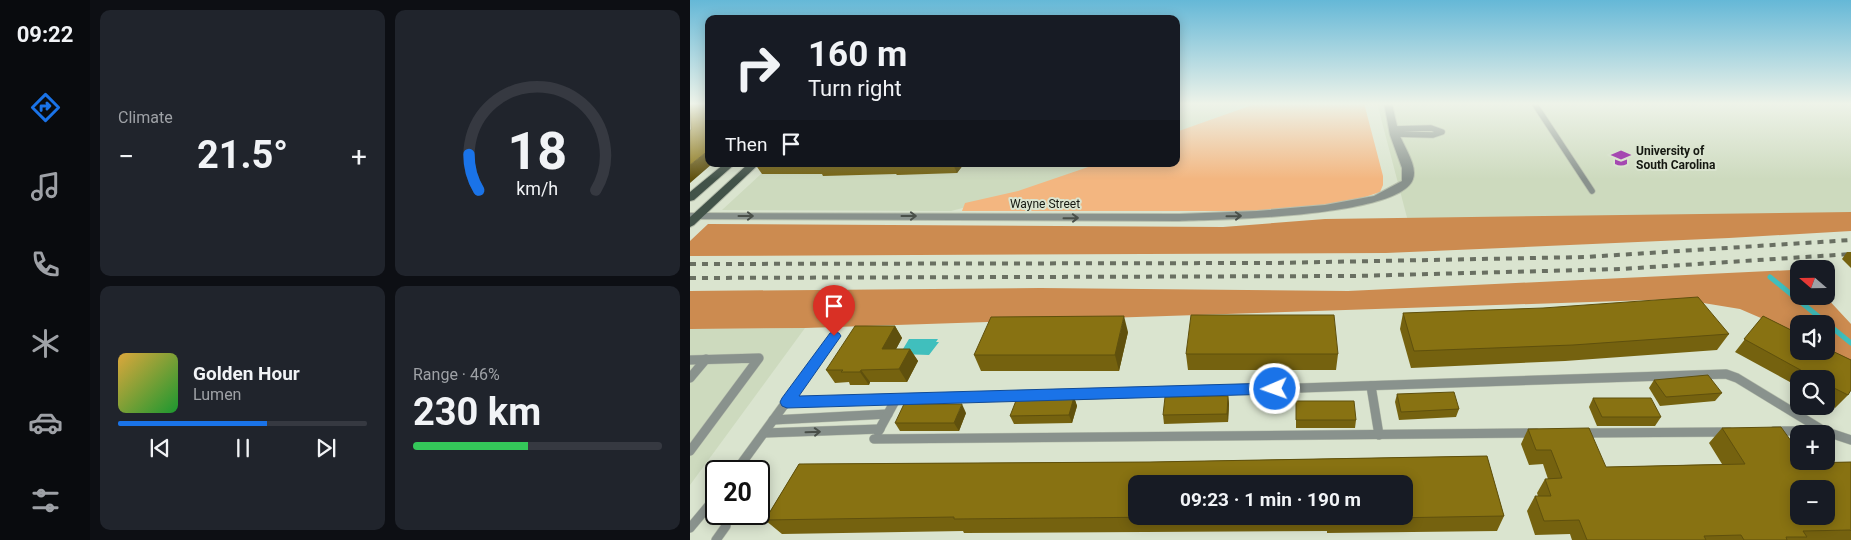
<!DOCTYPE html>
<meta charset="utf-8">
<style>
:root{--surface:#171b24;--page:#20242c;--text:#f1f3f6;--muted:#9ea1a6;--line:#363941;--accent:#1a73e8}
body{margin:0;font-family:Roboto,sans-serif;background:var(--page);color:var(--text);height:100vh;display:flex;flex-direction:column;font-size:19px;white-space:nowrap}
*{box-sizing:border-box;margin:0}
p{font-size:16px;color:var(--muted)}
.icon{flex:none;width:28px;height:28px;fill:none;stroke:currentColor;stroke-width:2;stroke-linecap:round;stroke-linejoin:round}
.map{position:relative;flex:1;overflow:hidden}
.sheet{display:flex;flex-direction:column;gap:10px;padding:10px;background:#0d0f14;width:600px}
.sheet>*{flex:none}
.top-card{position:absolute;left:15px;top:15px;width:475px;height:152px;border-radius:10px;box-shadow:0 2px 12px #0003;background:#171b24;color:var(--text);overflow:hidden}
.needle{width:32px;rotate:290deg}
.tools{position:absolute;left:1100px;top:260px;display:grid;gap:10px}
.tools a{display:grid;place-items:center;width:45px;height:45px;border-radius:10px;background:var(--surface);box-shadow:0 2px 12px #0003;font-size:25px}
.speed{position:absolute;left:15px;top:460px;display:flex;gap:10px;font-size:25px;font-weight:700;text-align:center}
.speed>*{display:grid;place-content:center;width:65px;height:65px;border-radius:50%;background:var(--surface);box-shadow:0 2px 12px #0003;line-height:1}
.speed .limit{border:2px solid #111;border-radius:8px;background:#fff;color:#111}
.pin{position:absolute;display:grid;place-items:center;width:42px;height:42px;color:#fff;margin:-51px -21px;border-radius:50% 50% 50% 0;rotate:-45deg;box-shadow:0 0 5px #0007}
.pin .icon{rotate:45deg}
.me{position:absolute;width:55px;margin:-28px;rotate:268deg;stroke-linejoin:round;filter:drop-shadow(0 0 4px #0008)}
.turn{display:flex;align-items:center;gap:18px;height:105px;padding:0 20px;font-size:22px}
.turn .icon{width:65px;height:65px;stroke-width:2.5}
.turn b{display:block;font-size:35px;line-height:42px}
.then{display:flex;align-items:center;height:48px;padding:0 20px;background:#0003;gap:10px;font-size:19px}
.big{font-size:38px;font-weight:700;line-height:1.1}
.sheet .widget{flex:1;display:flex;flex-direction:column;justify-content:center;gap:8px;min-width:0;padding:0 18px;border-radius:10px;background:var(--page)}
.sheet .dial{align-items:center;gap:0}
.dial svg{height:130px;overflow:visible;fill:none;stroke:var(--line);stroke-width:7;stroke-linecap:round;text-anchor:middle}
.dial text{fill:var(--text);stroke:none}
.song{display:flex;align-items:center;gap:15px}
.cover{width:60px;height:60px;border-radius:8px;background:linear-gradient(135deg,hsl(40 70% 55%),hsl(130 70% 35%))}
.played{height:5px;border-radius:2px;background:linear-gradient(90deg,var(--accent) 60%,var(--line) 60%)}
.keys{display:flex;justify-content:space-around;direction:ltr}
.heat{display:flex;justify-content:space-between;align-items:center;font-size:28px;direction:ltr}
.charge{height:8px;border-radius:4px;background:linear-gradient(90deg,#34c759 46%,var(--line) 0)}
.sheet .tiles{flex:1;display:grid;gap:10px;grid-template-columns:repeat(2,1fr)}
.trip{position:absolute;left:438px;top:475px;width:285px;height:50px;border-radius:10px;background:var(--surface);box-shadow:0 2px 12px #0003;font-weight:700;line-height:50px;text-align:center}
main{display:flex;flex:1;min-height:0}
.tabs{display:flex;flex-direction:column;width:90px;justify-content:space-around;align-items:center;background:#090b0e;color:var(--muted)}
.tabs .icon{width:35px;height:35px}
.tabs .current{color:var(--accent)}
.tabs b{font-size:22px;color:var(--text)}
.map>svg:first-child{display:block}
.built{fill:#cddabe}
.green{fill:#f3b680}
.forest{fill:#cc8b50}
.water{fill:#40bfbd}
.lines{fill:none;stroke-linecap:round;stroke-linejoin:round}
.stream{stroke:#40bfbd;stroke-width:5}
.service-far2-casing{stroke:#b7bfad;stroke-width:7}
.service-far1-casing{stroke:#b7bfad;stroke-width:8}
.service-casing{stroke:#b7bfad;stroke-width:10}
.minor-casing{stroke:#b7bfad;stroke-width:2}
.primary-casing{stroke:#b7bfad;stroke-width:2}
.service-far2{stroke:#89928d;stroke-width:5.5}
.service-far1{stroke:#89928d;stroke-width:7}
.service{stroke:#89928d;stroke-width:9}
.minor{fill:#89928d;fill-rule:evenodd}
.primary{fill:#425349;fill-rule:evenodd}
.rail{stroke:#696f62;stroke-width:4;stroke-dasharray:6 6;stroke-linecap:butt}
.wall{fill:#75620f;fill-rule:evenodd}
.shaded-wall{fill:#5f500d}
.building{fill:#887212;stroke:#5f500d;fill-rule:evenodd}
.oneway{stroke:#494f49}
.route{fill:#1a73e8;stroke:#114b97}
.labels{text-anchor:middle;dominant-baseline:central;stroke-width:4;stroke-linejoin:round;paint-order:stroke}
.poi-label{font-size:12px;font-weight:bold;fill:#151811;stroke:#dae4cf;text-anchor:start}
.street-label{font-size:12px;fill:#151811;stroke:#dae4cf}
</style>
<main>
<nav class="tabs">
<b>09:22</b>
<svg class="icon current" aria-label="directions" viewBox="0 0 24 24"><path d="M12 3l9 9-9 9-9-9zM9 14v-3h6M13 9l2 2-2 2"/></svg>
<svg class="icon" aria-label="music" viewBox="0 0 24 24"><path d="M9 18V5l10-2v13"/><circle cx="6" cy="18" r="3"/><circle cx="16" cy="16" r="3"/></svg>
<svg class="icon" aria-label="phone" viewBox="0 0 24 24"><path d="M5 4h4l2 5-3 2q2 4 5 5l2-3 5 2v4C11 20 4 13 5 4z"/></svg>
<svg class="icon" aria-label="climate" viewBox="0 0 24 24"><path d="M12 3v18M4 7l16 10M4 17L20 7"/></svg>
<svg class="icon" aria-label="car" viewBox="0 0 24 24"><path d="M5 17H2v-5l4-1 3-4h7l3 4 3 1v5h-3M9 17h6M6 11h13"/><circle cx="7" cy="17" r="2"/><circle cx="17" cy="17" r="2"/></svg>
<svg class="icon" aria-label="filters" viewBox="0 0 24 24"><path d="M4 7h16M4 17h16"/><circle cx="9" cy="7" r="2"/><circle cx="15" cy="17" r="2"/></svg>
</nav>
<section class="sheet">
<div class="tiles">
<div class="widget"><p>Climate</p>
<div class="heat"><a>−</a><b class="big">21.5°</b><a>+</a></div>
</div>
<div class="widget dial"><svg viewBox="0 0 100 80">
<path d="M14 69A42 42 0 1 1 86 69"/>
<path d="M14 69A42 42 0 0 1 8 47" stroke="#1a73e8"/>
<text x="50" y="56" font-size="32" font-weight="700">18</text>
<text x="50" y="72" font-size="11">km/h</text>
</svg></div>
<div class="widget">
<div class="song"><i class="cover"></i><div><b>Golden Hour</b><p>Lumen</p></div></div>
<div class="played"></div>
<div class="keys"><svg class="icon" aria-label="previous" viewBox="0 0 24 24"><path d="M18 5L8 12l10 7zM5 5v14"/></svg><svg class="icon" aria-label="pause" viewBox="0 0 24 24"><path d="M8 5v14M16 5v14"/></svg><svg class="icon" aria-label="next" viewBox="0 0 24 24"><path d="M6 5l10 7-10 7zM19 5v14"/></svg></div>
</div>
<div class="widget"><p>Range · 46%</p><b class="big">230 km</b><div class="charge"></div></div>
</div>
</section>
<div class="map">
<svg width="1161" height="540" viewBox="0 0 1161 540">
<rect width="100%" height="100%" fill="#dae4cf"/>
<!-- built -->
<g class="built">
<path d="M486,103H581L486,137Z"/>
<path d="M687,103H1161V214L720,229Z"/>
<path d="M82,164H414L311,198L261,211L32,210Z"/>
<path d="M115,328L0,485V329Z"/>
</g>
<!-- green -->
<path class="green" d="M568,103H674L693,176V185L690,192L654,204L576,211H272L275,203L328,191L407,164H486V132Z"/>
<!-- forest -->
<g class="forest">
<path d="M1161,212V231L1039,238L696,253L0,256V241L18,224L533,227L635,219Z"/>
<path d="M1102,270L1109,275V296H1135L1161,324V368L1136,351V324H1109V337L1094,328L1050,309L989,299L115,328L0,329V291L350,288L658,291Z"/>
</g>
<!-- water -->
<path class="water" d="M219,339H248L246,342H249L239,355L210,354Z"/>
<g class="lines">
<!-- stream -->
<path class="stream" d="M1080,277L1161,343"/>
<!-- service-far2 casing -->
<g class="service-far2-casing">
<g id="service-far2">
<path d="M844,103L902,191"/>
<path d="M703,129L741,128L752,132L743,135L705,134"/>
</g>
</g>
<!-- service-far1 casing -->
<g class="service-far1-casing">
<path id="service-far1" d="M128,358L144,336"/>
</g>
<!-- service casing -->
<g class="service-casing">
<g id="service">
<path d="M0,360L69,358L0,451"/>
<path d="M0,378L16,359"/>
<path d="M681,386L689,435"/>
<path d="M97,402L394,395L1036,374L1047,378L1134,431L1161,440"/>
<path d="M83,420L198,414"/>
<path d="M1084,431H1134"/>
<path d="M188,432L206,399"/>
<path d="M74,433L190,429"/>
<path d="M892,433L1039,432"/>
<path d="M184,439L846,433"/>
<path d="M46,471L129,357"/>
<path d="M0,528L26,497"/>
<path d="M26,540L36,526L37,514"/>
</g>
</g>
<!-- minor casing -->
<g class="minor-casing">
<path id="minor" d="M694,103H702C704,113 706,123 709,133C713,146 728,165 723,179C711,217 526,220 489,221L0,219V213L489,214L567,211L635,205L684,196L712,181V168L700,135Z"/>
</g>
<!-- primary casing -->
<g class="primary-casing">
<g id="primary">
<path d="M34,164H45L4,200L0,201V192Z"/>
<path d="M58,164H69L4,225L0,227V217Z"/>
</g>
</g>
<!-- service-far2 -->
<use href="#service-far2" class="service-far2"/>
<!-- service-far1 -->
<use href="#service-far1" class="service-far1"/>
<!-- service -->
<use href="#service" class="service"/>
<!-- minor -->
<use href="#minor" class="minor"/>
<!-- primary -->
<use href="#primary" class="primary"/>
<!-- rail -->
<g class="rail">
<path d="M0,264L582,263L896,257L1161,240"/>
<path d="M0,278L664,276L931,269L1161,254"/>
</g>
</g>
<!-- wall -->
<g class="wall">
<path d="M65,164H284V165H273L267,173L207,175L206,174L133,176L132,174H72Z"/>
<path d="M1157,252H1161V268L1152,259Z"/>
<path d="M713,313L1039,334L1027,350L875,361L721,368L710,329Z"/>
<path d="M1073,316L1109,334V351H1136V348L1161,360V390L1158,395L1145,408L1136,402V379H1109V387L1045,352Z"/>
<path d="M205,326L212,338L206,349H220L228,361L217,382H180L179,385H160L159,382L145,383L136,370Z"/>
<path d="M438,332L429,371H291L284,355Z"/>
<path d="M496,354H648L646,370H498Z"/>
<path d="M964,380L1032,393L1025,401L970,406L959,388Z"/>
<path d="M707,394L769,409L766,417L709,420L705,402Z"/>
<path d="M538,396L539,404L538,422L474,424L473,415Z"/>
<path d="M384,397L387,406L382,423L324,424L320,416Z"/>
<path d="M903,398L971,417L965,426H907L899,407Z"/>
<path d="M606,401L666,420L665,428H606Z"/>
<path d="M276,413L269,431H210L205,423Z"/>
<path d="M1032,428L1117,463L1161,462V540H882L880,534L845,535L837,511L845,496H848L847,493L855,479H858L853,464L839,465L831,444L838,429L916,467L1032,464L1019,443Z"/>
<path d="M797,456L814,516L807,531L637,533V531L274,533L273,531L92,534L75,520L109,464L460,462ZM446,484H714V516H446Z"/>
</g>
<!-- shaded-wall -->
<g class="shaded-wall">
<path d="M19,150V164H22L0,183V165Z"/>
<path d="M263,164H272L273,165L267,173Z"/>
<path d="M434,316L438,332L429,371L425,355Z"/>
<path d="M205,326L212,338L199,362L192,349Z"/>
<path d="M220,349L228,361L217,382L209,369Z"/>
<path d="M171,370L180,382L179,385L170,372Z"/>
<path d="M538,396L539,404L538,422L537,414Z"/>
<path d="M384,397L387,406L382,423L379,415Z"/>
<path d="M272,404L276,413L269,431L264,423Z"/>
</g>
<!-- building -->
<g class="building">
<path d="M0,103H19V150L0,165V130H1Z"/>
<path d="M1008,297L1039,334L883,345L724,351L713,313L853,308Z"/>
<path d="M501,315H644L648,354H496Z"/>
<path d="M434,316L425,355H284L301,317Z"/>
<path d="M1073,316L1109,334V351H1136V348L1161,360V390L1158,395L1136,384V379H1127L1054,339Z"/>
<path d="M165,326H205L192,349H220L209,369L171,370L170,372H151L153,370H136Z"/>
<path d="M1018,375L1032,393L976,397L964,380Z"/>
<path d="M764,392L769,409L711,412L707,394Z"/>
<path d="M538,396L537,414L473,415L475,397Z"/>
<path d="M384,397L379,415L320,416L327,398Z"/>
<path d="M903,398H961L971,417H912Z"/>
<path d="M606,401H664L666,420H606Z"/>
<path d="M214,404H272L264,423H205Z"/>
<path d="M1091,427L1109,452V461H1116L1117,463L1161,462V531L1160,530L1113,531L1117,537H1096L1097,540H1054L1051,535L1014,536L1016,540H897L889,520L854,521L845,496H861L855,479L872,478L861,450H846L838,429L899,428L916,467L1055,464L1032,428ZM1109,489H1136V516H1109Z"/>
<path d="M797,456L814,516L639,519L638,516H714V484H446V516H585L264,519V517L75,520L109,464L460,462Z"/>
</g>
<!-- one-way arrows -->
<defs><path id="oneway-shaft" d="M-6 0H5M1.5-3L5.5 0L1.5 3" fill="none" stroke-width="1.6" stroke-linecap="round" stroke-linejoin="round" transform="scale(1.25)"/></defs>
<g class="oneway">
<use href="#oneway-shaft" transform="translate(56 216)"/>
<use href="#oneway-shaft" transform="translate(219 216)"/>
<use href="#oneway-shaft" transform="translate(544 216) rotate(-1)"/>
<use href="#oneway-shaft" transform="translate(381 218) rotate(-1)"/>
<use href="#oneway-shaft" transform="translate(123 432) rotate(-2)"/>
</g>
<!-- sky -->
<linearGradient id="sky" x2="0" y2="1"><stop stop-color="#65b8d7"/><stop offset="0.58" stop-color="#eef3e9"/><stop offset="1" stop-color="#eef3e9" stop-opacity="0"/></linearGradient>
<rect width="1161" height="179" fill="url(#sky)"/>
<!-- route -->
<path class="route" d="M144,332L149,333L151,336L109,396L585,383L590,385L592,389L590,393L585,394L97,408L92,406L90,402L92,398L140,333Z"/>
<!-- icons -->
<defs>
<g id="university-bare" transform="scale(1.5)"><path d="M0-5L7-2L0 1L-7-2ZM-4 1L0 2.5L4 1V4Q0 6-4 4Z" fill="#a548b1" stroke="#dae4cf" stroke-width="2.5" paint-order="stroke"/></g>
</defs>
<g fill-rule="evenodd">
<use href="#university-bare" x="931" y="158"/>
</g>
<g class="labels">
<!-- poi labels -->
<g class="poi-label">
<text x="946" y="151">University of<tspan x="946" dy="14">South Carolina</tspan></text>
</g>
<!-- street labels -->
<g class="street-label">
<text x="355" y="204">Wayne Street</text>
</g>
</g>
</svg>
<div class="tools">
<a><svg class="needle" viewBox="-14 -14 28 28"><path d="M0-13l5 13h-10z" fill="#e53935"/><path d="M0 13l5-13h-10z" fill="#9ea1a6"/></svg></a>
<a><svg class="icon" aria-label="sound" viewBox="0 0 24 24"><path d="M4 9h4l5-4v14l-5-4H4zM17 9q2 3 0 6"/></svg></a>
<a><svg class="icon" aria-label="search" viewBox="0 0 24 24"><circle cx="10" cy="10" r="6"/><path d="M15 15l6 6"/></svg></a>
<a>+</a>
<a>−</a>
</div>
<div class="speed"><div class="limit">20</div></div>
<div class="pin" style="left:144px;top:336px;background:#d93025"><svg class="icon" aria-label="arrive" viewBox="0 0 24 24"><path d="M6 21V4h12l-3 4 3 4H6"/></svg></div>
<svg class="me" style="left:585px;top:389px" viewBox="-20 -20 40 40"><circle r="17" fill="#1a73e8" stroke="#fff" stroke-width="3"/><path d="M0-11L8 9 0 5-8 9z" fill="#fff"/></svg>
<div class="trip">09:23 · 1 min · 190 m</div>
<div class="top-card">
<div class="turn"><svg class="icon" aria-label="right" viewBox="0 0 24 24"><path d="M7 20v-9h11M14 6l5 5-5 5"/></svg><div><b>160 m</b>Turn right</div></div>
<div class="then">Then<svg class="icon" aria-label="arrive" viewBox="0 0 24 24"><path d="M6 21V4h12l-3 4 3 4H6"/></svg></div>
</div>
</div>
</main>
